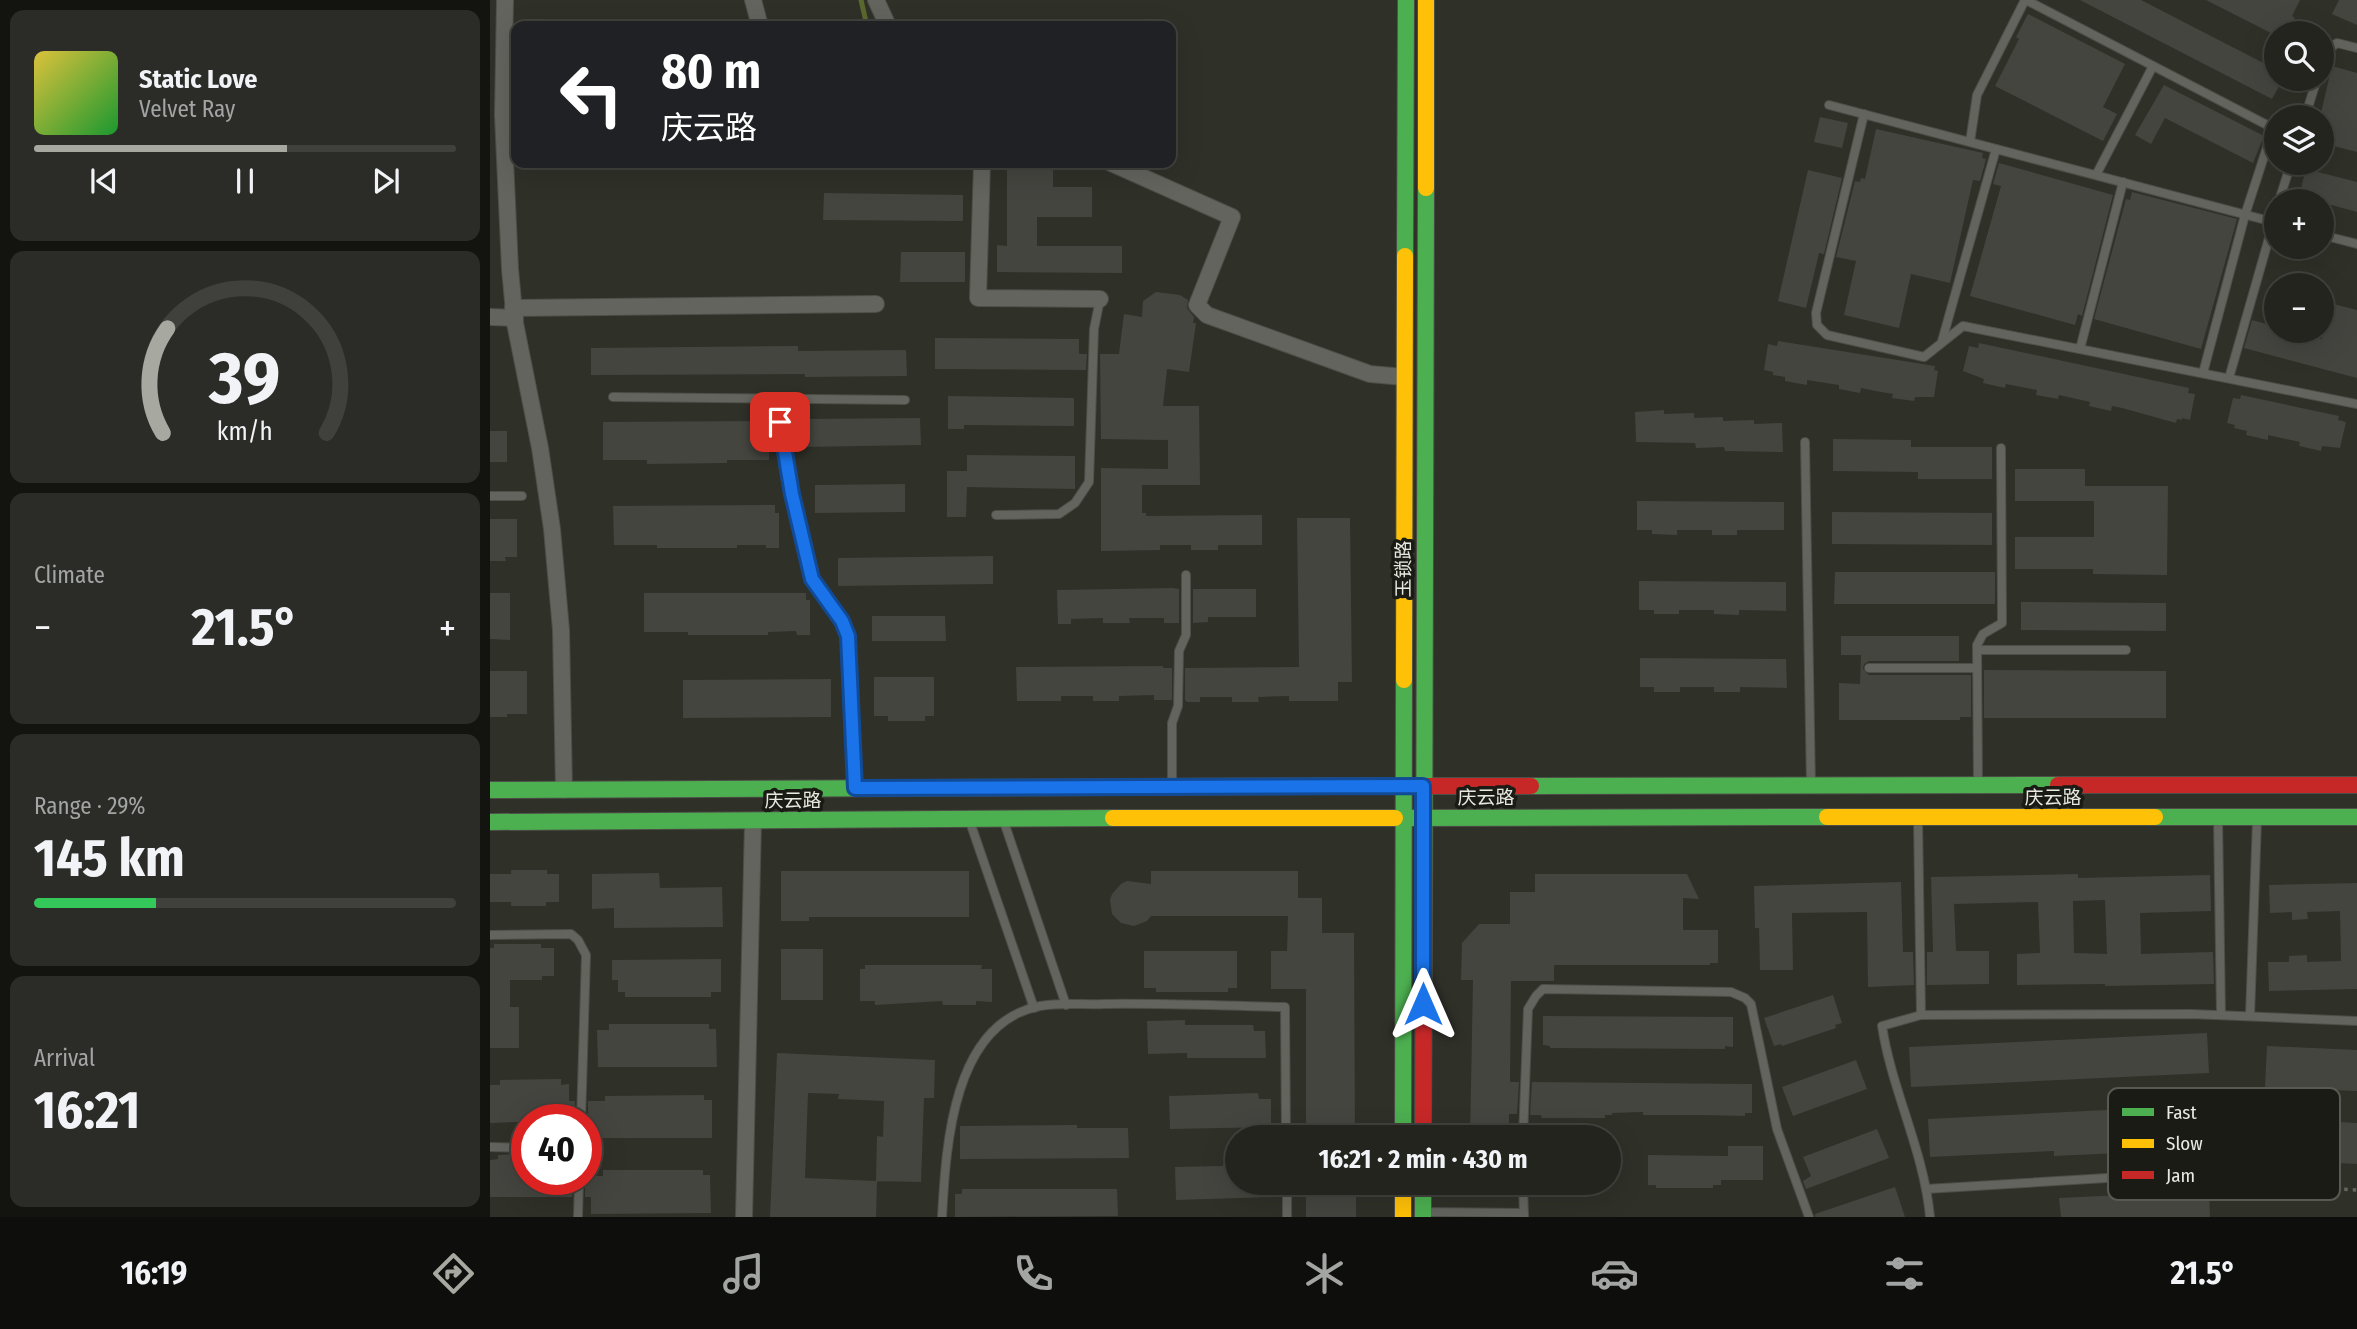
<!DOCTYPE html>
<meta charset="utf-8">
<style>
:root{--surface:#23241e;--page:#2b2c27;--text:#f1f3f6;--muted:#a3a4a4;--line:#40413c;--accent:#a7a9a0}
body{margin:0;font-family:"Fira Sans Condensed","Noto Sans SC",sans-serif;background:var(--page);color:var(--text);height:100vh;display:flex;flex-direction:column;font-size:26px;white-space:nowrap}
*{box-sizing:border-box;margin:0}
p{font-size:23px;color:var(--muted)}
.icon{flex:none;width:38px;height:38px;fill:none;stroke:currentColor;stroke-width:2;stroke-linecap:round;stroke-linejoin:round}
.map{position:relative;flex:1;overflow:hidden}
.drawer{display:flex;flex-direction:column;gap:10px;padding:10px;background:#131410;width:490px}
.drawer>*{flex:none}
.guide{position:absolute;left:21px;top:21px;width:665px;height:147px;border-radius:14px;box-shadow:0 7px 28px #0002,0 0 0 2px var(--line);background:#202124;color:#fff;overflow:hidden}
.buttons{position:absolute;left:1774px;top:21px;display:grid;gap:14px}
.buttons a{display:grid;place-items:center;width:70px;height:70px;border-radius:50%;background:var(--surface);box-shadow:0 7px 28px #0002,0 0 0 2px var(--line);font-size:35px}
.speed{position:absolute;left:21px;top:1104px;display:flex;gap:14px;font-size:35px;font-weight:700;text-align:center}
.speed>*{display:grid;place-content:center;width:91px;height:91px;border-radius:50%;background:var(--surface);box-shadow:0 7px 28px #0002,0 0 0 2px var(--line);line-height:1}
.speed .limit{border:10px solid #d22;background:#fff;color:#111}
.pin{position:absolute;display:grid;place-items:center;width:60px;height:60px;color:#fff;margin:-30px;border-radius:14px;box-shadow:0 4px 10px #0006}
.me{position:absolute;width:77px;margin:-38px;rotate:0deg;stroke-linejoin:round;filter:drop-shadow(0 0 5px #0008)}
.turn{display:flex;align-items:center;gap:24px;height:147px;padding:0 35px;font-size:32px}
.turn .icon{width:91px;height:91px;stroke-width:2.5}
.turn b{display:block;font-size:49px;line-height:60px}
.big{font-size:52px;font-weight:700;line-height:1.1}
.drawer .widget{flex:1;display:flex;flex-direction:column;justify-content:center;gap:10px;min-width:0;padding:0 24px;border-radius:14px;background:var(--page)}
.drawer .dial{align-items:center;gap:0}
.dial svg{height:182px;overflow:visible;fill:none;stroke:var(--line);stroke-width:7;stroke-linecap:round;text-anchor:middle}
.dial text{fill:var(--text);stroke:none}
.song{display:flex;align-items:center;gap:21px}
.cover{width:84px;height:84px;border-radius:10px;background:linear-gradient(135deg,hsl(50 70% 55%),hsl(130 70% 35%))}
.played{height:7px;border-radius:4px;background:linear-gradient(90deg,var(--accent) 60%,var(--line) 60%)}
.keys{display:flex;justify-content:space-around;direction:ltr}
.heat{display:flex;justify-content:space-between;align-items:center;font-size:38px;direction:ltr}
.charge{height:10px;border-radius:5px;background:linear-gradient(90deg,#34c759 29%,var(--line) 0)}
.trip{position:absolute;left:735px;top:1125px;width:396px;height:70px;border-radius:35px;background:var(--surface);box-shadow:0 7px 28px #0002,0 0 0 2px var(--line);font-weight:700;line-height:70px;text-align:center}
.tabs{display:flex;height:112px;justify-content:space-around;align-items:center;background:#0e0e0c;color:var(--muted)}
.tabs .icon{width:49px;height:49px}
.tabs .current{color:var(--accent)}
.tabs b{font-size:32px;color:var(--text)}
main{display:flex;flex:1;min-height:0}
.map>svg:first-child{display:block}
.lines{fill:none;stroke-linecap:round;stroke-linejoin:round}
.stream{stroke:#5b682e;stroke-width:5}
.building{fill:#44453f;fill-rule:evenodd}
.lane-casing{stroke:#4d4e47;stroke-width:10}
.street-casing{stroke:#4d4e47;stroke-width:18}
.fast-casing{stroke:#4d4e47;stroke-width:18}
.slow-casing{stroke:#4d4e47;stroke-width:18}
.jam-casing{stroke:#4d4e47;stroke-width:18}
.path{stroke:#656660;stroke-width:3.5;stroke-dasharray:3.5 5;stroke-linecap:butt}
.lane{stroke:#63645e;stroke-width:8}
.street{stroke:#63645e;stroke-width:16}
.fast{stroke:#4caf50;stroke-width:16}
.slow{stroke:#ffc107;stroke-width:16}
.jam{stroke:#c62828;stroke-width:16}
.route-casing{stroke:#114b97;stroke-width:18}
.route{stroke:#1a73e8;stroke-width:12}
.labels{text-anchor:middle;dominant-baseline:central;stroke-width:7;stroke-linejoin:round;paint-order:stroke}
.street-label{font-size:19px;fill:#e8eae1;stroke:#191b14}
.key{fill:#191b14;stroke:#575952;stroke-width:2}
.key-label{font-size:19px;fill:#e8eae1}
</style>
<main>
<section class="drawer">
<div class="widget">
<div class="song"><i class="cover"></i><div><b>Static Love</b><p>Velvet Ray</p></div></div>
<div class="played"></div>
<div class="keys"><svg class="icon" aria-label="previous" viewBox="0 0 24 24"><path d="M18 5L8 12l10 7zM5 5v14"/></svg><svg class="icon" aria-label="pause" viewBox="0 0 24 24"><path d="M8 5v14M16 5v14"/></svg><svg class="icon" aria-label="next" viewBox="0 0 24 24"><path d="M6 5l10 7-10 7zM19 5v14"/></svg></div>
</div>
<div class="widget dial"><svg viewBox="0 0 100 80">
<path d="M14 69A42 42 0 1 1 86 69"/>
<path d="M14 69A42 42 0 0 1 16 23" stroke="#a7a9a0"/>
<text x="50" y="56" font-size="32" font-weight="700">39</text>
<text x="50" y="72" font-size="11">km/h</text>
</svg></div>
<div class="widget"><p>Climate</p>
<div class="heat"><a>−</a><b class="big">21.5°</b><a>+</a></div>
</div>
<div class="widget"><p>Range · 29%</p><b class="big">145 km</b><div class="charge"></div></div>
<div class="widget"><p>Arrival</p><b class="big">16:21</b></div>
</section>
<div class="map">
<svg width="1867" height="1217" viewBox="0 0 1867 1217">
<rect width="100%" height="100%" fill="#2f3028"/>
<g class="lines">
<!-- stream -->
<path class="stream" d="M371,0L377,26"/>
</g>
<!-- building -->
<g class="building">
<path d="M1590,0H1651L1787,70V79H1793L1782,99Z"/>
<path d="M1716,0H1810L1802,16L1805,18L1797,33H1781Z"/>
<path d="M1849,0H1867V25L1842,14Z"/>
<path d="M1538,14L1635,64L1613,107L1627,114L1613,141L1505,86L1529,39L1526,37Z"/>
<path d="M1842,66L1867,73V152L1832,143V117H1830Z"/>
<path d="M1674,85L1774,136L1763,163L1675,118L1661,144L1645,135Z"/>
<path d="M1330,117L1358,123L1352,148L1324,142Z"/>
<path d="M1386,129L1493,153L1492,158L1496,159L1490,181L1483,180L1460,283L1421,274L1409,328L1354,315L1366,261L1346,257L1365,181L1370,182L1371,178L1375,179Z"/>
<path d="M517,163H563V187H602V217H547V246H632V273L507,272V245L517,246Z"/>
<path d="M1509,163L1623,195L1592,316L1588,314L1585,325L1480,296L1511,186L1503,184Z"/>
<path d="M1816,169L1867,182V212L1809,196Z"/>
<path d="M1318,170L1352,178L1334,254L1329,253L1316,308L1288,301Z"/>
<path d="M1642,192L1747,219L1711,349L1604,319L1636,199L1640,200Z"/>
<path d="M334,193L473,195V221L333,220Z"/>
<path d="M411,252H475V282H410Z"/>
<path d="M666,292L690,295L698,300L697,308L704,317L703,323H706L699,372L677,369L673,406H709L710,485H652V513H656V516L772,515V545H728V550H701V545H670V550L611,551V468L678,469V440L611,439L610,354H629L634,314L652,317L653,301Z"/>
<path d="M1832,301L1867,310V378L1754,348L1762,320L1787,327V331H1801L1832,339Z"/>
<path d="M445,338L589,339V354H597L596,370L445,369Z"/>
<path d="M1288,341L1445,366L1444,370L1448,371L1444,397H1425L1424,401L1402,398L1403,394L1386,391L1371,388L1370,393L1349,389V385L1317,380V385L1295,381V377L1283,375V372L1274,370L1278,344L1287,346Z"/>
<path d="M1489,343L1699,388L1698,393L1705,394L1700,420L1692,418V420L1687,419L1686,423L1632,408L1622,406L1621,411L1599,406L1600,402L1569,395L1568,399L1546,395L1547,390L1516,384L1515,388L1493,383L1494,379L1473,371L1479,346L1488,348Z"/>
<path d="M308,346V351L416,350L417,376L315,377V374L101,375V348Z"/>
<path d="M1751,395L1849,416L1848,420L1856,422L1850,448L1832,446L1831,451L1809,446L1810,442L1778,435V440L1756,435L1757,431L1744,428L1745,425L1737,423L1743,398L1750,399Z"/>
<path d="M458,396L584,398V426L474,425V429H458Z"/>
<path d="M1174,410V414L1204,413V418L1233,417V421L1264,420V424L1292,423L1293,452L1235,451L1234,447L1206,448L1205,443L1146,442L1145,412Z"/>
<path d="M430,418L431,445L310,447L309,419Z"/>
<path d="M275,421V428H279V460H237V463L157,464V460H113V422Z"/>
<rect x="0" y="431" width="17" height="31"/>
<path d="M1343,439L1421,440V447H1502V479H1428V472L1343,471Z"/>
<path d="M477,455L585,456V489L477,487L476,517H457V471H477Z"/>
<path d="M1525,469H1595V486H1678L1677,575L1603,574V569H1525V537H1604V501H1525Z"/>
<path d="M415,484V512L325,513V485Z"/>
<path d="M1147,501L1294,502V530H1247V535H1222V530H1187V535L1162,534V530H1147Z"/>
<path d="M285,505V513H289V548H276V545H247V548H167V545H124L123,506Z"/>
<path d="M1342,512L1502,513V545L1342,544Z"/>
<path d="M807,518H860L862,682H848V701H799V696L768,697L769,702H742V697H710V702H697L695,700V668L809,667Z"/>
<path d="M0,519H27V557H15L16,561H0Z"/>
<path d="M503,556V584L348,586V558Z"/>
<path d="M1345,572H1505V604H1344Z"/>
<path d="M1149,581L1296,582V611L1249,610V615L1224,614V610H1189V614H1164V610H1149Z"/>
<path d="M683,588L689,589V623H674V618H639L640,623H613V618L581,619V624H568L567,590Z"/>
<path d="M703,589H766V617H718V622L703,623Z"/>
<path d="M0,593H20V640L0,639Z"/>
<path d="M154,593H316V600H320V635H307L306,631L278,632V635H198V632H154Z"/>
<path d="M1531,602L1676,603V631L1531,630Z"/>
<path d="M382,616H455L456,641H382Z"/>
<path d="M1351,636H1469V661H1379L1374,664L1373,669L1379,675H1481V717H1470V720H1349V683L1370,684L1371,655H1351Z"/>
<path d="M1150,658L1296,659L1297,688L1250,687V692H1224V687H1190V692H1164V687H1150Z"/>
<path d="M673,666V668H682V700H664V695L629,696V701H603V696H571V701H527L526,667Z"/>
<path d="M1494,670L1676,671V718H1494Z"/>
<path d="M0,671H37V714H17V717H0Z"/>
<path d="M384,677H444V716H435V721H398V716H384Z"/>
<path d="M341,679V717L193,718V680Z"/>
<path d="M21,870H57V874H69V902H56V906H21V902H0V874H21Z"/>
<path d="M291,871H479V917H319V921H291Z"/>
<path d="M661,871H808V898H832V933H864L865,1138H816V989H781V951H797L798,916H661L657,921L644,926L631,923L622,914L620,900L622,894L631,884L637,881L661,884Z"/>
<path d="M169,873L170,888L232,887L233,927L124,928V908L102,909V874Z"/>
<path d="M1045,874H1197L1209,899L1193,898V930H1228V963H1220V965H1064V981H1021L1020,1082H1029L1027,1114H1019V1138H980L983,980H971L972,943L989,924H1020V892H1045Z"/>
<path d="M1588,874V878L1720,875L1721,911L1650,913L1651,954L1723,952L1724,984L1615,986V984L1527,985V954L1550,953L1548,902L1464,904L1466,951H1499V984L1437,985V952H1443L1441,877ZM1615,900L1617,954L1584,953L1583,901Z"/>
<path d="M1411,882L1413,952H1423L1424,985L1378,987L1377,912L1302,913L1303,970H1270L1269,928H1265L1264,886Z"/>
<path d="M1867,883V989L1779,991L1778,962H1799V956L1817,955V962L1851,961L1850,911L1817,912L1818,919L1802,920V912L1780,913L1779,885Z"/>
<path d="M4,944H51V948H64V976H52V980H20V1007H29V1048H0V948H4Z"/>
<rect x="291" y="949" width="42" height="51"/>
<path d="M654,951H747V988H738V992H666V988H654Z"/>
<path d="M231,959V992H221V997H135V992H128V980H122V960Z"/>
<path d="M375,965H492L491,969H502V1002L486,1001V1005H453L452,1001L385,1005V1001H370V969H375Z"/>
<path d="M1343,995L1352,1023L1345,1025L1346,1028L1292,1046L1291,1044L1284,1046L1274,1018Z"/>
<path d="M1053,1016L1243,1017V1047L1235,1046V1049L1060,1048V1046L1053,1045Z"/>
<path d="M695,1020V1025H763L764,1031H775L776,1058H697V1053L658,1054L657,1021Z"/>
<path d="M119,1024H219V1029H226L227,1067H108L107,1030H119Z"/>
<path d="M1717,1033L1719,1073L1421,1087L1419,1047Z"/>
<path d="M1777,1046L1867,1050V1091L1775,1087Z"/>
<path d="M287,1053L445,1060L444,1098H434L431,1182L386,1181L387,1136L393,1137L394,1101L348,1099L349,1094L318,1093L315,1178L387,1181L386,1217H280Z"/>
<path d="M1366,1060L1377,1089L1303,1116L1292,1087Z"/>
<path d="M71,1079V1085L79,1084V1101H85L84,1120L0,1123V1085H10V1080Z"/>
<path d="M1042,1082L1262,1084V1113H1255V1116L1211,1115H1153V1112L1122,1113V1115H1115V1118H1052L1051,1115H1040Z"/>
<path d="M768,1093L769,1099H781V1127L680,1129L679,1096Z"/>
<path d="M214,1095V1100H222V1138H103V1120H98V1101H115V1096Z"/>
<path d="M1715,1105L1717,1149L1564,1156V1151L1440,1157L1438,1119Z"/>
<path d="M1774,1118L1867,1123V1164L1772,1159Z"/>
<path d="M587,1125V1128H638L639,1158L470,1159V1126Z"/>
<path d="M1387,1129L1399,1158L1316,1189L1313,1181L1321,1176L1313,1157Z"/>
<path d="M1238,1146H1273V1180H1231V1185H1223V1188H1166V1185H1158V1155L1238,1156Z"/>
<path d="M29,1154V1159H37V1180H82V1197H0V1160L8,1159V1155Z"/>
<path d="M733,1164H747V1183H783V1197L686,1200L685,1167L733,1166Z"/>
<path d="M113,1170H213V1175H220L221,1213L101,1214V1197H95V1180H101V1176H113Z"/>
<rect x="816" y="1183" width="50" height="34"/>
<path d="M1405,1187L1415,1217H1325V1214Z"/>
<path d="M472,1189H627L628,1216L465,1217V1194H472Z"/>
<path d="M1719,1191L1720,1217H1571L1569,1198Z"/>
</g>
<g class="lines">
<!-- lane casing -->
<g class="lane-casing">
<g id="lane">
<path d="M1536,0L1779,126L1781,135L1755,215L1713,373"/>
<path d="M1832,61L1835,52L1847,43L1867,48"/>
<path d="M1339,105L1787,223"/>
<path d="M1374,114L1326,313L1327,325L1337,335L1434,357L1473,326L1867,404"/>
<path d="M1815,117L1827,79"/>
<path d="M1480,142L1487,95L1535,0"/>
<path d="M1606,175L1663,66"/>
<path d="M1789,201L1801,163"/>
<path d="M1832,235L1867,244"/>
<path d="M1452,341L1506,149"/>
<path d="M1590,349L1633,182"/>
<path d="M1739,378L1787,210"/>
<path d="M123,397L415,400"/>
<path d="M287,399L302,494L322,579L352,621L358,637L365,787"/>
<path d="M1315,442L1321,786"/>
<path d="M0,496H32"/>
<path d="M506,515L569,514L585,503L599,482L604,329L610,299"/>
<path d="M1487,650H1636"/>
<path d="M1379,668H1487"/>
<path d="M682,783V723L688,706L689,651L696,635V575"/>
<path d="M1488,785L1487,645L1493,634L1512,623L1511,448"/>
<path d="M1728,818L1731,1015"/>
<path d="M513,819L576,1005"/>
<path d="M1428,819L1431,1015"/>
<path d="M480,822L544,1008"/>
<path d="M0,935L81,934L88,940L96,955L91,1120"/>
<path d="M1760,1016L1767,820"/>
<path d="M1033,1138L1038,1009L1046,996L1053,989L1241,992L1255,998L1261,1004L1287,1129L1319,1217"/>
<path d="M0,1147L37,1148"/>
<path d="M797,1183V1217"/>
<path d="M1033,1183L1034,1217"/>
<path d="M933,1185L1033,1186"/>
<path d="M1436,1189L1716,1172"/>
<path d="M933,1212L1034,1213"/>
<path d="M88,1217L89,1180"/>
<path d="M452,1217C456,1147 462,1023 550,1006C570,1002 593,1005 614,1004C674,1003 735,1006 795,1007L796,1138"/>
<path d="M1440,1217C1434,1151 1402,1091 1392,1026L1431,1015L1701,1014L1867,1021"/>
</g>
</g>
<!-- street casing -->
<g class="street-casing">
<g id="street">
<path d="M15,0L13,115L20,269L25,323L50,448L62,529L71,630L74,790"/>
<path d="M263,0L270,26"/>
<path d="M386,0L398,26"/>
<path d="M492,163L488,298L610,299"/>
<path d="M621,163L742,217L707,305L717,315L880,374L914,377"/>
<path d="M23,308L386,304"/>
<path d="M0,317L25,318"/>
<path d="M254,1217L263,821"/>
</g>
</g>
<!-- fast casing -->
<g class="fast-casing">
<g id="fast">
<path d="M915,256L916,0"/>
<path d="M1041,786L1568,785"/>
<path d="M0,790L831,786"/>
<path d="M1665,817H1867"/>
<path d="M905,818L1337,817"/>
<path d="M0,822L623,818"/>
<path d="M934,922L936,188"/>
<path d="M913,1138L914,680"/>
<path d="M933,1183V1217"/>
</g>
</g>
<!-- slow casing -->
<g class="slow-casing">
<g id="slow">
<path d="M936,188V0"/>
<path d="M914,680L915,256"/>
<path d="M1337,817H1665"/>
<path d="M623,818H905"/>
<path d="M913,1183V1217"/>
</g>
</g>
<!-- jam casing -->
<g class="jam-casing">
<g id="jam">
<path d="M1568,785H1867"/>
<path d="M831,786H1041"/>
<path d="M933,1138L934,922"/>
</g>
</g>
<!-- path -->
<path class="path" d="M1728,1177L1770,1179L1791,1186L1867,1190"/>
<!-- lane -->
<use href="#lane" class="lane"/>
<!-- street -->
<use href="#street" class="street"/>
<!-- fast -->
<use href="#fast" class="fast"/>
<!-- slow -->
<use href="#slow" class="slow"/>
<!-- jam -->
<use href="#jam" class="jam"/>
</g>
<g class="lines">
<!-- route casing -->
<g class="route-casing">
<path id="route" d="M290,422L302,494L322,579L352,621L358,636L365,788L933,786V1004"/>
</g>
<!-- route -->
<use href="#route" class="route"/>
</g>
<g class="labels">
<!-- street labels -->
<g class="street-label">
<text transform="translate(913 569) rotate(-90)">玉锁路</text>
<text x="996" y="797">庆云路</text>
<text x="1563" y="797">庆云路</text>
<text x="303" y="800">庆云路</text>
</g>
</g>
<!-- legend -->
<rect x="1618" y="1088" width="232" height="112" rx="10" class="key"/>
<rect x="1632" y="1108" width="32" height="8" fill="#4caf50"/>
<rect x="1632" y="1139" width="32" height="9" fill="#ffc107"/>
<rect x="1632" y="1171" width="32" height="8" fill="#c62828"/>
<g class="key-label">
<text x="1676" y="1119">Fast</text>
<text x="1676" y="1150">Slow</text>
<text x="1676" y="1182">Jam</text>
</g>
</svg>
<div class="buttons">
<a><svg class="icon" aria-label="search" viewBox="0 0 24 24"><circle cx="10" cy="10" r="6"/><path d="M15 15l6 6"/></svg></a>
<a><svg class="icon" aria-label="layers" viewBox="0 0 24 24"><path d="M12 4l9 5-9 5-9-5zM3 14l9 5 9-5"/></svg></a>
<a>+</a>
<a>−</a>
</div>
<div class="speed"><div class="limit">40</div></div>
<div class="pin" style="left:290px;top:422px;background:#d93025"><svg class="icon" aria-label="arrive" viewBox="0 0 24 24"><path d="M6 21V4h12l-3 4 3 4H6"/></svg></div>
<svg class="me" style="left:933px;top:1004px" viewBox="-20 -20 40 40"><path d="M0-17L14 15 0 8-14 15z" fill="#1a73e8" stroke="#fff" stroke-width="4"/></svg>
<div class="trip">16:21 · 2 min · 430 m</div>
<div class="guide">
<div class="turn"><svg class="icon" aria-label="left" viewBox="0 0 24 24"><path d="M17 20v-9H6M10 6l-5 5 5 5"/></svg><div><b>80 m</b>庆云路</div></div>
</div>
</div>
</main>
<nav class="tabs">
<b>16:19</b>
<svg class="icon current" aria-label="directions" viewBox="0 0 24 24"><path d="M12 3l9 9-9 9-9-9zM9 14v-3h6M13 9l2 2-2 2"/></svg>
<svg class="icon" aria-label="music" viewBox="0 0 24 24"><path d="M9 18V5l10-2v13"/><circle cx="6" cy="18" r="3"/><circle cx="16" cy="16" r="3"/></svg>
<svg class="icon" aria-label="phone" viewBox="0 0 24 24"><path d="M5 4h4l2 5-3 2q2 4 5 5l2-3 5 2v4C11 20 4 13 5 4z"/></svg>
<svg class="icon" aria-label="climate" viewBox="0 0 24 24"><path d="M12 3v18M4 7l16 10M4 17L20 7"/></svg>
<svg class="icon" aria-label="car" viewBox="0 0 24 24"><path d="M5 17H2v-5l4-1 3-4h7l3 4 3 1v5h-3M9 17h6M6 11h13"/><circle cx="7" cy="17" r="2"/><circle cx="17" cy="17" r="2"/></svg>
<svg class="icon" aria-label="filters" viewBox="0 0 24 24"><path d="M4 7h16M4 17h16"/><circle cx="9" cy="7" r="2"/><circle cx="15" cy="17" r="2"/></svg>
<b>21.5°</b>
</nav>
